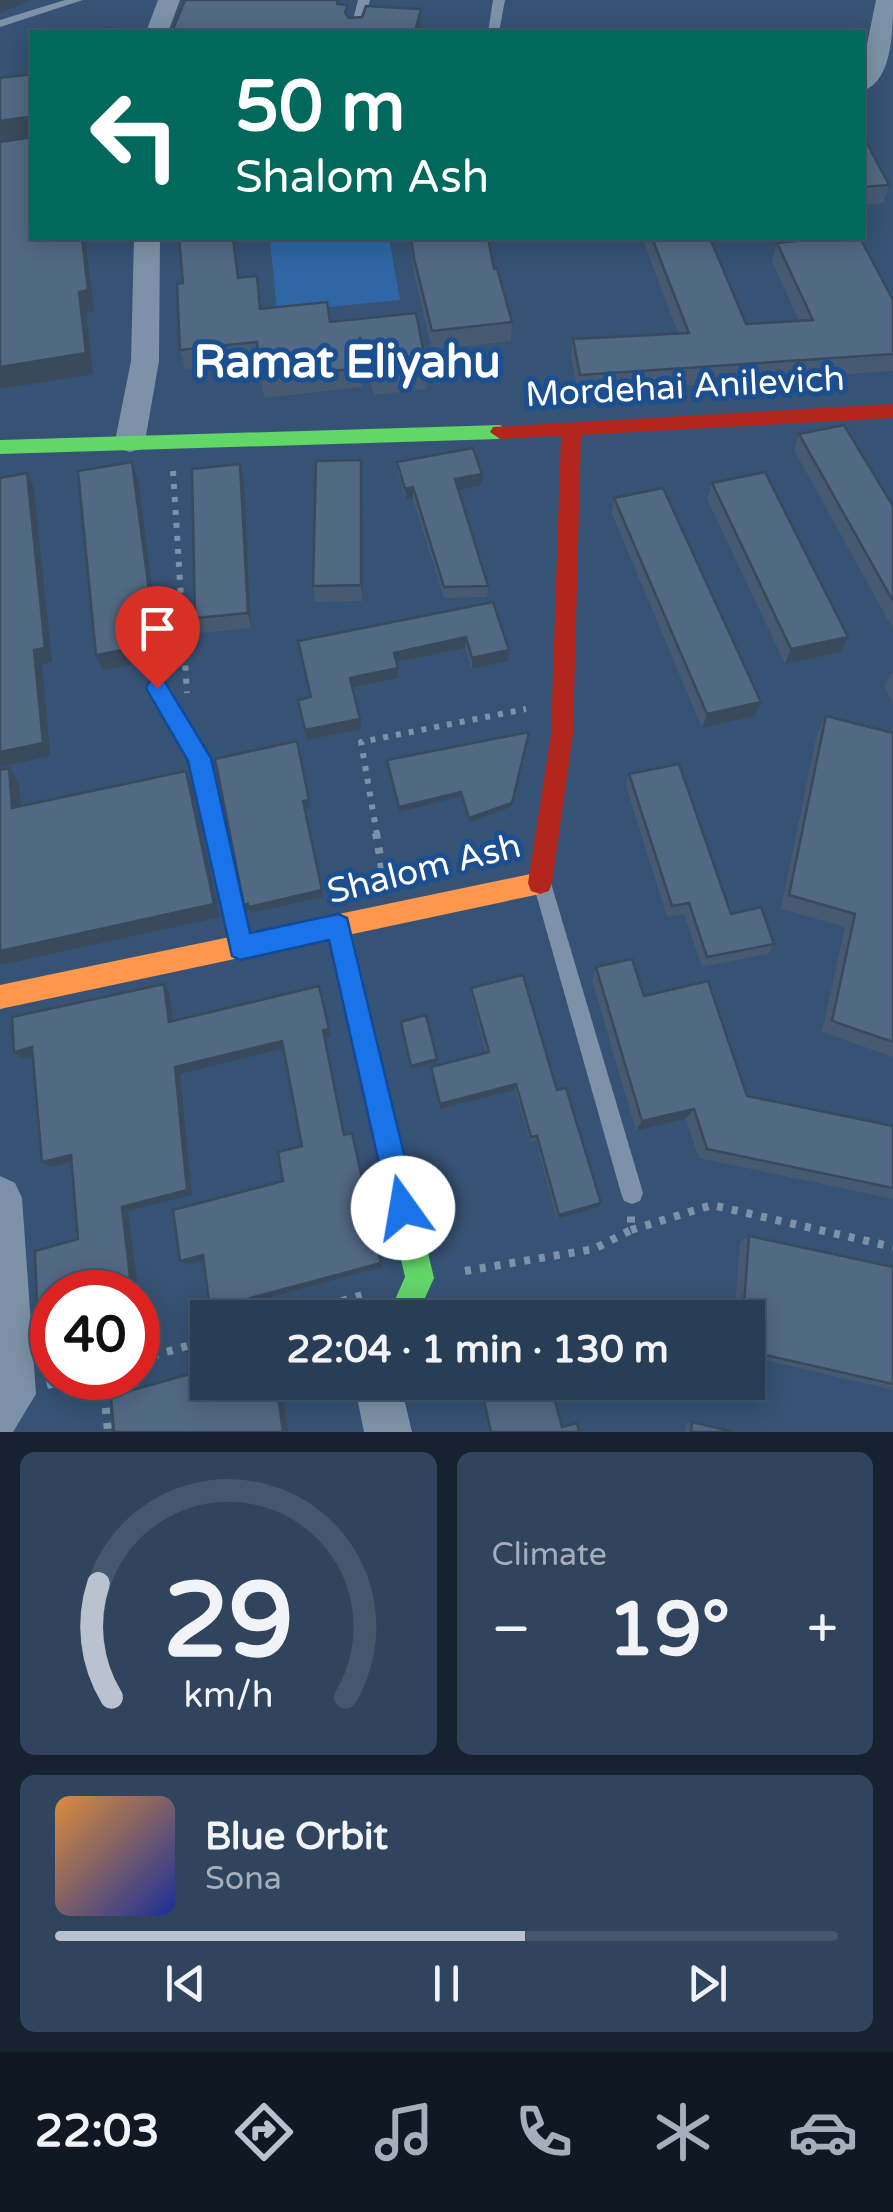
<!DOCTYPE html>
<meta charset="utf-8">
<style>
:root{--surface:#283e57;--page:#30455d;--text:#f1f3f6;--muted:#a5aeba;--line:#44576d;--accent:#b9c2ce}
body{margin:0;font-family:"Varela Round",sans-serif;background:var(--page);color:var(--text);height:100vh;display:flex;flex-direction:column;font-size:38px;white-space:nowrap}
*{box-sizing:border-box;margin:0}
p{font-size:32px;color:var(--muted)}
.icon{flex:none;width:55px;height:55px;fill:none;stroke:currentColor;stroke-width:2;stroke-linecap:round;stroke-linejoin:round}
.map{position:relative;height:1432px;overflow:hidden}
.sheet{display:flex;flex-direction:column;gap:20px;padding:20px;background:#162230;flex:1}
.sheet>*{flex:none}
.banner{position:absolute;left:30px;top:30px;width:835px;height:210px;border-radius:0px;box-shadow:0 5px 25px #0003,0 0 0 2px var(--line);background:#00695c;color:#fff;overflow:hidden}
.speed{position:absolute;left:30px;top:1270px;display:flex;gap:20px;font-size:50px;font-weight:700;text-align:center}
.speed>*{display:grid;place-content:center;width:130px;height:130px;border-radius:50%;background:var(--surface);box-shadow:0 5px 25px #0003,0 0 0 2px var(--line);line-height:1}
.speed .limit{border:15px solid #d22;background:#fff;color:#111}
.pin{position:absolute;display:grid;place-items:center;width:85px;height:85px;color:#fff;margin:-102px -42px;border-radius:50% 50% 50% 0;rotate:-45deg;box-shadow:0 0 10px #0007}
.pin .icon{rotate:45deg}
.me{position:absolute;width:110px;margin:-55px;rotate:347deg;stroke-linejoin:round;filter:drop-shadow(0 0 8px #0008)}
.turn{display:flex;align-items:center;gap:35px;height:210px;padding:0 40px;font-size:45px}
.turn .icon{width:130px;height:130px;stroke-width:2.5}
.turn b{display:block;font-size:70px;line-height:85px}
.big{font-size:75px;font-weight:700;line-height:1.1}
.sheet .widget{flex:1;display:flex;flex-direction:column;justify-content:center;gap:15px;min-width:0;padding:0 35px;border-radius:15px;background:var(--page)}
.sheet .dial{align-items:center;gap:0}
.dial svg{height:260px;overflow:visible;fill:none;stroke:var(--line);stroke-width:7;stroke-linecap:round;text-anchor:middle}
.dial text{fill:var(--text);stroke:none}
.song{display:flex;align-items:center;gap:30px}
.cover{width:120px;height:120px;border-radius:15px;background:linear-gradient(135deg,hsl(30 70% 55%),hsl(230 70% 35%))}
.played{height:10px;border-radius:5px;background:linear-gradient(90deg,var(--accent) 60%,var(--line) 60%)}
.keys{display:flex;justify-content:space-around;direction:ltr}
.heat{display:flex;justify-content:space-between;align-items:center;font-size:55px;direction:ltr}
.sheet .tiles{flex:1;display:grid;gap:20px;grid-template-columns:1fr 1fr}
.widget:last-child{grid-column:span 2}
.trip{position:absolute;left:190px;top:1300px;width:575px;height:100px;border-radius:0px;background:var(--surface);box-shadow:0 5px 25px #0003,0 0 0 2px var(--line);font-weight:700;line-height:100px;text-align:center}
.tabs{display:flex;height:160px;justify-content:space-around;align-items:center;background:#101923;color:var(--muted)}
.tabs .icon{width:70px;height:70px}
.tabs .active{color:var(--accent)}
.tabs b{font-size:45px;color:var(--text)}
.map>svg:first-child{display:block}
.green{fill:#2f66a5}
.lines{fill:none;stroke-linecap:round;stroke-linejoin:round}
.path-far1{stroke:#7d92a8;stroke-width:6;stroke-dasharray:5 8;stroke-linecap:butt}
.path{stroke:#7d92a8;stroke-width:8;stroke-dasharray:6 9;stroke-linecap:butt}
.lane{fill:#7d92a8;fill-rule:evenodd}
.street{fill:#7d92a8;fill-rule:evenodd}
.fast{fill:#63d668;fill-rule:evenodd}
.slow{fill:#ff974d;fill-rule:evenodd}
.jam{fill:#b3261e;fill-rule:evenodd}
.wall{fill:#475a72}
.shaded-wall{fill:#394a5c}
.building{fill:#526984;stroke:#394a5c;stroke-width:2.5}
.route{fill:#1a73e8;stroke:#114b97;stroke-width:2.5}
.labels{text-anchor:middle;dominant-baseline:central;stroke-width:10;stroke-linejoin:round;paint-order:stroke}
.street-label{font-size:35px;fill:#fff;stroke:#1b4f8f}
.district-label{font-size:45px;font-weight:bold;fill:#fff;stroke:#1b4f8f}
</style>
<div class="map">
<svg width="893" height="1432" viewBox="0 0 893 1432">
<rect width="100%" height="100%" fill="#365274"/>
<!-- green -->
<path class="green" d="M270,238H389L400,300L277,312Z"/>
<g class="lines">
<!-- path-far1 -->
<g class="path-far1">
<path d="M173,471L187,693"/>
<path d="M377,835L361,742L526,709"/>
</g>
<!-- path -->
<g class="path">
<path d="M376,833L384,880"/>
<path d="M631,1230L712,1205L893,1247"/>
<path d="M465,1271L594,1249L631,1230V1214"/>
<path d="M284,1318L366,1294"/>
<path d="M138,1360L208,1340"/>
<path d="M103,1378L108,1432"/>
<path d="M47,1385L75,1378"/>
</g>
<!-- lane -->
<g class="lane">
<path d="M65,0H83L0,27V20Z"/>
<path d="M358,0H370L361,32H350Z"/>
<path d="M493,0H505L499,32H488Z"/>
<path d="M157,682L163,684L208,758L249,942L246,949L239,951L232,949L229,942L190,760L148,689L151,684Z"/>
<path d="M542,874L549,877L551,883L643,1193L640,1201L632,1204L624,1201L621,1193L533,883L535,877Z"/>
</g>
<!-- street -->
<g class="street">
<path d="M158,0H180L168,32H146Z"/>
<path d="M876,0H893C893,28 893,82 862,91V69Z"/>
<path d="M134,238H160L159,361L145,441L141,449L130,452L119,449L115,441L131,361Z"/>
<path d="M0,1176L15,1183L22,1198L36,1394L13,1432H0Z"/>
<path d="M354,1382H400L412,1432H364Z"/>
</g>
<!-- fast -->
<g class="fast">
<path d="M500,425L510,432L500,439L0,454V440Z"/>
<path d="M338,914L347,918L350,926L434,1278L416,1318H387L405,1277L326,926L329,918Z"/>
</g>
<!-- slow -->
<path class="slow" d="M540,872L549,875L552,883L549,891L540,894L0,1009V985Z"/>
<!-- jam -->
<path class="jam" d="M893,404V418L581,435L573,734L552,883L549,891L540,894L531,891L528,883L551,734L561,436L500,439L490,432L493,427Z"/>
</g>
<!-- wall -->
<g class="wall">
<path d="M862,134L889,185L883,203L862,205Z"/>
<path d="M179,238H234L239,278L261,308L330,322L427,370V389L374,395L362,356V387L264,398L259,361L185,369L180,350L183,283Z"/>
<path d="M409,238H488L494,269L512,322L511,341L432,350L415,277Z"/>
<path d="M642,238H710L746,324L799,321L772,261L777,243L893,300V371L578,393L571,357L573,339L678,333Z"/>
<path d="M799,434L893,506V629L794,450Z"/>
<path d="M361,460L363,601L315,602L313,586Z"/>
<path d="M397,462L482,485L458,490L488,586L487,597L444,598L413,499L406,500L398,474Z"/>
<path d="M244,481L251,628L200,633L195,618Z"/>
<path d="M712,483L841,652L785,664L707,499Z"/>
<path d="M614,498L755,716L702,728L612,514Z"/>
<path d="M493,602L508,661L472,669L465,648L396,663L398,678L353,688L362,729L307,740L298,700L310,697Z"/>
<path d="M892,673H893V704L884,686Z"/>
<path d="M826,716L893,733V1057L822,1032L845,927L781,909L817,733Z"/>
<path d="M629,774L731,914L774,944L768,954L702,967L684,914L667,917L626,786Z"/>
<path d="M596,967L644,996L747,1096L893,1126V1199L699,1158L686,1119L636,1131L592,980Z"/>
<path d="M471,988L557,1090L601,1203L599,1207L557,1219L536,1141L530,1142L515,1090L440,1109L431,1067L486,1053L471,995Z"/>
<path d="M749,1236L893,1267V1390L748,1356V1318H734L740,1242Z"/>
<path d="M692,1422L734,1432H685L686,1423Z"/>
</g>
<!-- shaded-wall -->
<g class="shaded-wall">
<path d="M0,0H31L0,13Z"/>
<path d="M421,9L420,32H415Z"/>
<path d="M28,117L32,138L0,143V121Z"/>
<path d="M82,238H85L94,311L86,312L93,374L0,389V367L79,292Z"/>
<path d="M361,460L362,477L363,601L361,585Z"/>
<path d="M132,462L138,479L161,659L103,670L96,655Z"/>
<path d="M240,464L244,481L251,628L248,613Z"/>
<path d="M27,473L34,489L52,662L42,664L50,756L0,767V752L34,650Z"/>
<path d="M482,474V485L455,491V479Z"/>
<path d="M413,487V499L406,500L405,489Z"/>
<path d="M466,637L465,648L394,663V653Z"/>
<path d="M848,637L841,652L785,664L791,649Z"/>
<path d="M509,650L508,661L472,669V658Z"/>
<path d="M398,668V678L351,688L350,678Z"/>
<path d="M761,702L755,716L702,728L707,714Z"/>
<path d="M360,719L362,729L307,740L305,730Z"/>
<path d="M528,737L511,807L469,822V818Z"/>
<path d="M9,768L19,783L22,823L12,808Z"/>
<path d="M186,771L192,785L220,917L0,965V951Z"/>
<path d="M461,792V796L399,812V807Z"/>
<path d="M309,800L311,806L305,808L303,801Z"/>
<path d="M322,890L323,897L251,913L250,910L246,911L244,905Z"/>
<path d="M164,984L169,992L174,1030L169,1022Z"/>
<path d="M319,986L331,1037L326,1038L323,1030Z"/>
<path d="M282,1041L285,1048L180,1074L192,1195L128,1211L137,1281L119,1285L120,1292H113L112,1282L122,1207L175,1067Z"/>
<path d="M32,1047L40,1055L22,1059L14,1052Z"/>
<path d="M437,1059V1062L411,1069V1066Z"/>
<path d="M516,1084L515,1090L440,1109V1104Z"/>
<path d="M694,1109L686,1119L636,1131L642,1121Z"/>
<path d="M352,1133L382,1267L215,1312L210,1309Z"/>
<path d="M71,1155L78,1160L50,1167L42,1162Z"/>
<path d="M601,1203L599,1207L557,1219L559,1215Z"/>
<path d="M203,1255L208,1259L186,1265L180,1261Z"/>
<path d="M276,1382H281L288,1432H283Z"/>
</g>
<!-- building -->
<g class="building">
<path d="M185,0H338L337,4L347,5L345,13L349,18L362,17L366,6L421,9L415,32H172Z"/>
<path d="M113,28L114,32H79Z"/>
<path d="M32,74V238H82L88,290L79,292L86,353L0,367V142L28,138V117L0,121V78Z"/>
<path d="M862,134L889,185L862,187Z"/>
<path d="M179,238H233L238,278L257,276L260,309L327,302L330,322L416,313L427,370L372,376L360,337V368L260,379L257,342L180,350L177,284L183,283Z"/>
<path d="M411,238H488L494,269L497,268L512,322L432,331L414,258Z"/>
<path d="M652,238H710L746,324L813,320L777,243L825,238H860L893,300V354L580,375L573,339L689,333Z"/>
<path d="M844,425L893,506V601L799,434Z"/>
<path d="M473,448L482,474L455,479L488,586L444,587L413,487L405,489L397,462Z"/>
<path d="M361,460V585L313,586L316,461Z"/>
<path d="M132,462L156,644L96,655L78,471Z"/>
<path d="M240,464L248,613L195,618L192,469Z"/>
<path d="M765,472L848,637L791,649L712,483Z"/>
<path d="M27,473L45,648L34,650L43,743L0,752V478Z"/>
<path d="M663,488L761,702L707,714L614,498Z"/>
<path d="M493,602L509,650L472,658L466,637L394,653L398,668L350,678L360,719L305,730L298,700L311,697L298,641Z"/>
<path d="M826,716L893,733V1042L832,1021L855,914L789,895Z"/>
<path d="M529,732L512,803L469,818L461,792L399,807L387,760Z"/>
<path d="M297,741L309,800L303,801L322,890L249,907L248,904L244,905L215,759Z"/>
<path d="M679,764L731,914L761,907L774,944L707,957L689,903L672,906L629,774Z"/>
<path d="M9,768L12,808L186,771L214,904L0,951V770Z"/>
<path d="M632,959L644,996L708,981L747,1096L893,1126V1188L707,1149L694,1109L642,1121L596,967Z"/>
<path d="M523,975L557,1090L566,1088L601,1203L559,1215L537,1136L531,1137L516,1084L440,1104L431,1067L489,1052L471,988Z"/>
<path d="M164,984L169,1022L319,986L329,1029L323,1030L344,1135L352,1133L381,1263L210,1309L203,1255L180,1261L173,1210L283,1181L278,1152L302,1146L282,1041L175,1067L187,1190L122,1207L130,1277L112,1282L113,1292H52V1356L39,1360L35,1251L78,1239L71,1155L42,1162L32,1047L14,1052L12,1017Z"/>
<path d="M426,1015L437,1059L411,1066L401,1022Z"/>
<path d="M749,1236L893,1267V1384L748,1351V1318H743Z"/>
<path d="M208,1369V1382H276L283,1432H114L111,1396Z"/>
<path d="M480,1382H550L562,1427L577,1423L579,1432H491Z"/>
<path d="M692,1422L734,1432H691Z"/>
</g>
<!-- route -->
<path class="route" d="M157,679L165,682L211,758L250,933L338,914L347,918L417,1208L413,1218L403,1222L393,1218L389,1208L329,940L240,960L232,956L188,761L146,688L149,682Z"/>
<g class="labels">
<!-- street labels -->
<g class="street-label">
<text transform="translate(685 387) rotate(-3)">Mordehai Anilevich</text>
<text transform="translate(424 869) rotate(-14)">Shalom Ash</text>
</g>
<!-- district labels -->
<g class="district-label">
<text x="347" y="363">Ramat Eliyahu</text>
</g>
</g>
</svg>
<div class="speed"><div class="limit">40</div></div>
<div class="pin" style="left:157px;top:688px;background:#d93025"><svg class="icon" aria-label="arrive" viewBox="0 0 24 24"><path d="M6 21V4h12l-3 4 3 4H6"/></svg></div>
<svg class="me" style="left:403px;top:1208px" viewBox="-20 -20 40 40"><circle r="19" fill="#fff"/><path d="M0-13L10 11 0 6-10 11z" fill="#1a73e8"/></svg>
<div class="trip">22:04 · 1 min · 130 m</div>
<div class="banner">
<div class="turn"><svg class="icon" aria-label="left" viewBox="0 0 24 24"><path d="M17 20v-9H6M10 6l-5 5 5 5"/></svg><div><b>50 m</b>Shalom Ash</div></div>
</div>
</div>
<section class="sheet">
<div class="tiles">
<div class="widget dial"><svg viewBox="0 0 100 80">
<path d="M14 69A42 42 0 1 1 86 69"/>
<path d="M14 69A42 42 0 0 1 10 34" stroke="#b9c2ce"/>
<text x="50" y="56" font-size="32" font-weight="700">29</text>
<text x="50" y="72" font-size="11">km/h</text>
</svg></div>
<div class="widget"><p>Climate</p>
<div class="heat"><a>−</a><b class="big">19°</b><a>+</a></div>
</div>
<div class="widget">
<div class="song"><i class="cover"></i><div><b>Blue Orbit</b><p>Sona</p></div></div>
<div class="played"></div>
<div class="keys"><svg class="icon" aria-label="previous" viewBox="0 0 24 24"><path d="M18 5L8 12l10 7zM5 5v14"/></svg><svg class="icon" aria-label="pause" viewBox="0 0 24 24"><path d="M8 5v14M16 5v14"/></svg><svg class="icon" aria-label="next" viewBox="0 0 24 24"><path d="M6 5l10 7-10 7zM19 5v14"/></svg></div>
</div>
</div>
</section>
<nav class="tabs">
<b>22:03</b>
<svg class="icon active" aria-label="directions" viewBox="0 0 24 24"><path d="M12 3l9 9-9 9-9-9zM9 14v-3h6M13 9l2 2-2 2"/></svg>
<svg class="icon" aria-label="music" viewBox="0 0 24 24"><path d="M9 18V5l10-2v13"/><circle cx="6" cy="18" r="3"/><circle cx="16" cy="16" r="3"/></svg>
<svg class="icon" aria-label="phone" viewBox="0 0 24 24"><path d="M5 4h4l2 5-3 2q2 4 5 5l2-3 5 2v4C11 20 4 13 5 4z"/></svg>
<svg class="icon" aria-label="climate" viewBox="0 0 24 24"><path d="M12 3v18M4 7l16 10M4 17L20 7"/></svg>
<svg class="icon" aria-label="car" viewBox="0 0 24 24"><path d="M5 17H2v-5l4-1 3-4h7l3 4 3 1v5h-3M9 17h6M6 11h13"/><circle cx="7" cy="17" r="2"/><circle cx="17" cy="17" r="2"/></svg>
</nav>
